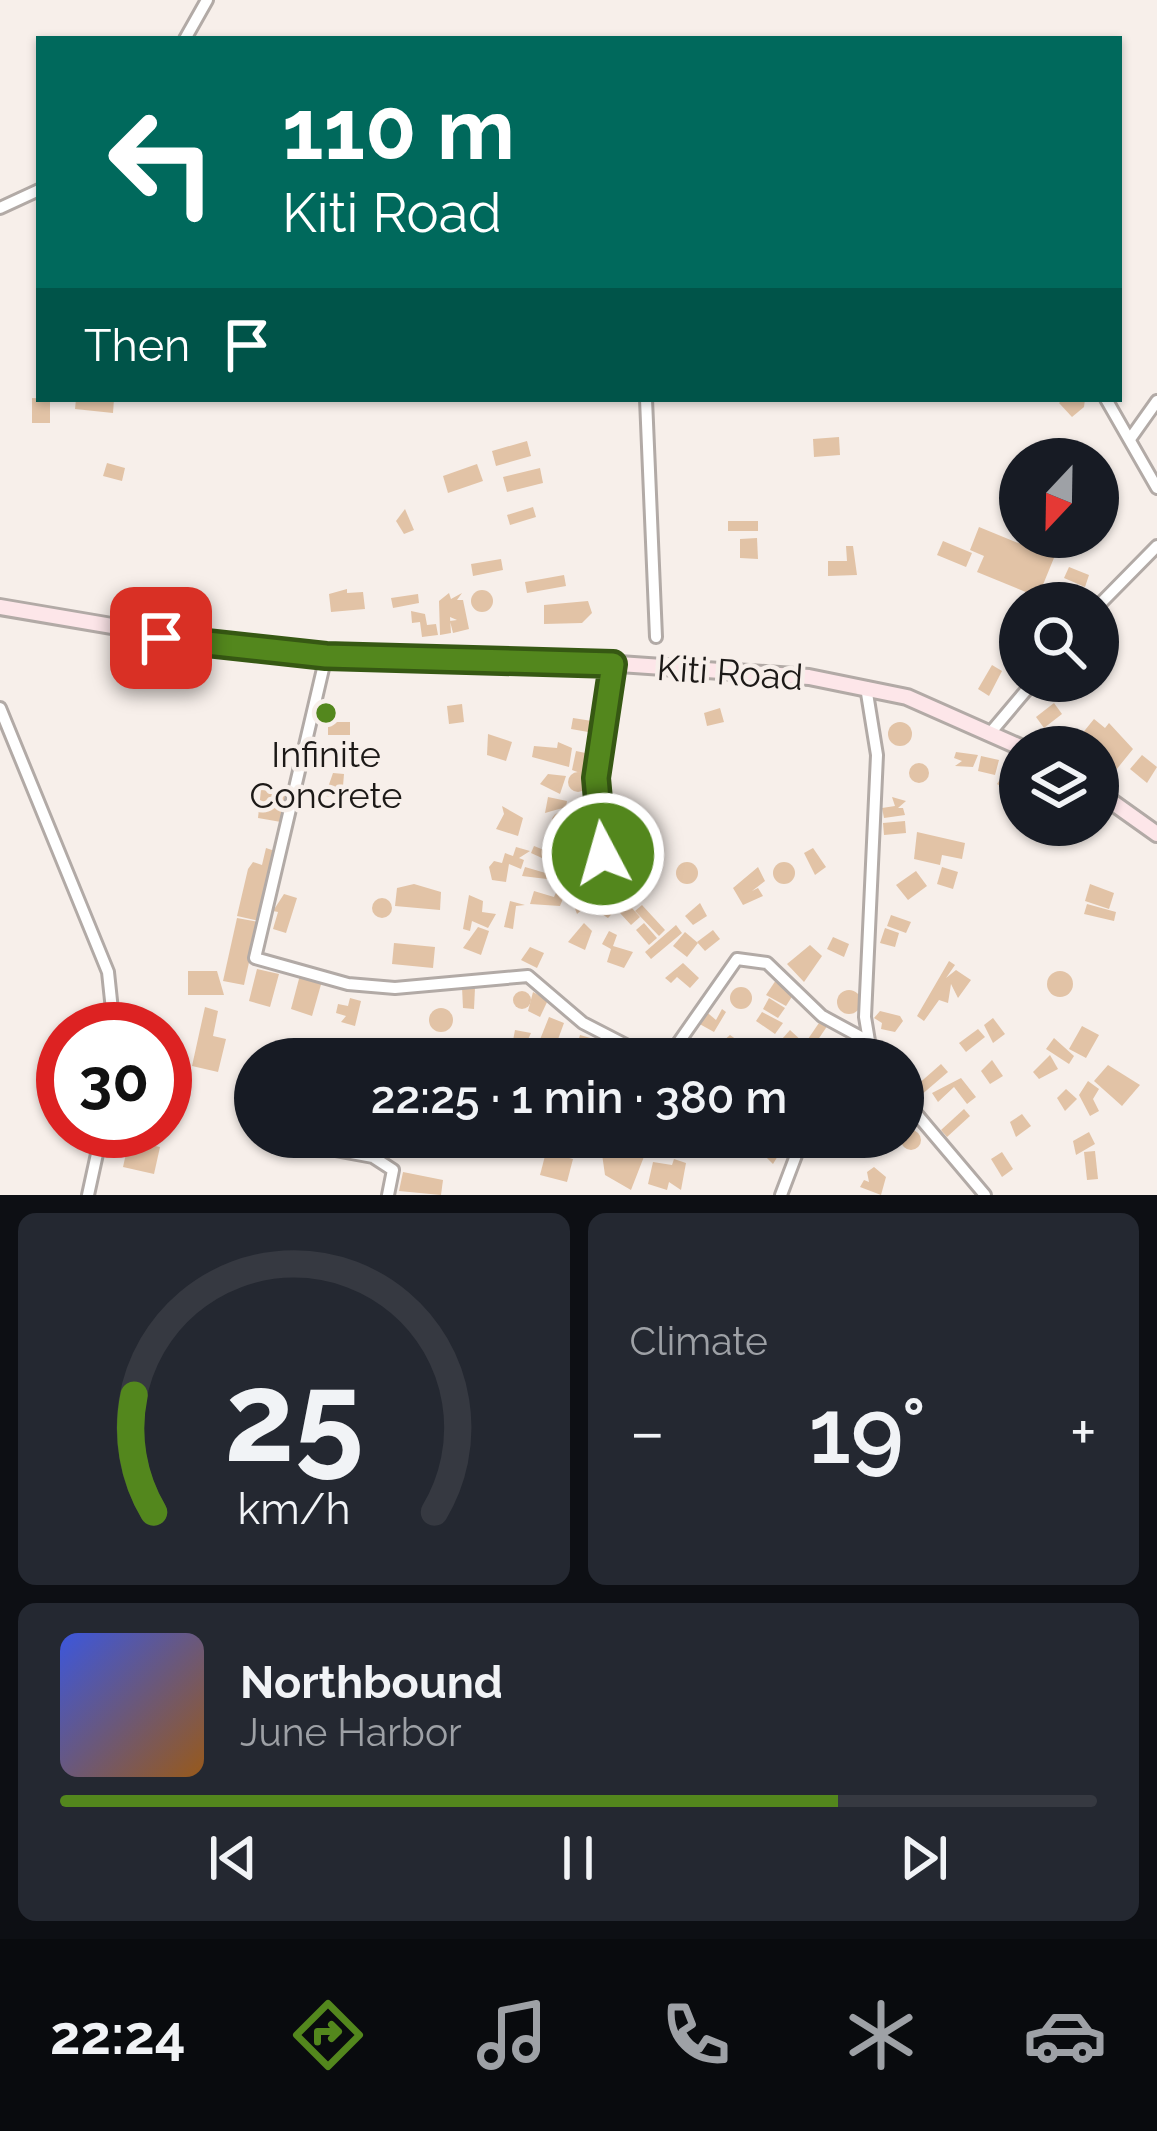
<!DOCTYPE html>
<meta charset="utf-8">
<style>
:root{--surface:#171b24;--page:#242831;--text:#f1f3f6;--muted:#9ea1a6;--line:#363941;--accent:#53871d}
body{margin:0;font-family:Raleway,sans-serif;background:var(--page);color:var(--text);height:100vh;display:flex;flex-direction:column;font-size:45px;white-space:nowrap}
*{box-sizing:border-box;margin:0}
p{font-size:39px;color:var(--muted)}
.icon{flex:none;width:66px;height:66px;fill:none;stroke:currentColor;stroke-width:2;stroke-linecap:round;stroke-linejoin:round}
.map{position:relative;height:1195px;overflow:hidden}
.details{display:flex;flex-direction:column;gap:18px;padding:18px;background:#0d0f14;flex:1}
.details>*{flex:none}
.hud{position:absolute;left:36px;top:36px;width:1086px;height:366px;border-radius:0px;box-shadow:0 3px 9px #0004;background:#00695c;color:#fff;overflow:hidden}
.needle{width:78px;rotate:202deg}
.controls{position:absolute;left:999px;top:438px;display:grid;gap:24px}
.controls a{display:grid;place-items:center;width:120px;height:120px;border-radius:50%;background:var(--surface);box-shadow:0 3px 9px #0004;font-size:60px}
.speed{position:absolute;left:36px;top:1002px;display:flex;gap:24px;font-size:60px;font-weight:700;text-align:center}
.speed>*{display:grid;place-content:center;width:156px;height:156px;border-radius:50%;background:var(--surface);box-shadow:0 3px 9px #0004;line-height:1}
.speed .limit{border:18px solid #d22;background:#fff;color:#111}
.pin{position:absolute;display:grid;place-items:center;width:102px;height:102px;color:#fff;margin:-51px;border-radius:24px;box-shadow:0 6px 18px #0006}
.me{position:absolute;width:132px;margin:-66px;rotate:354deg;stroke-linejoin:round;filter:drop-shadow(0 0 9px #0008)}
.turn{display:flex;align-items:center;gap:42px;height:252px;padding:0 48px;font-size:54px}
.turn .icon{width:156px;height:156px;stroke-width:2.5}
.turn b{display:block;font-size:84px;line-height:102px}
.then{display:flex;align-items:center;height:114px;padding:0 48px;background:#0003;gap:24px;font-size:45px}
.big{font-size:90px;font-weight:600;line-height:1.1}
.details .tile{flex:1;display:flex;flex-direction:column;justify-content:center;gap:18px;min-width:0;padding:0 42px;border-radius:18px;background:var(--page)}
.details .dial{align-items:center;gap:0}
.dial svg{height:312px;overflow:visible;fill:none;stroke:var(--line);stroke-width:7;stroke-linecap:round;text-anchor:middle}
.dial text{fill:var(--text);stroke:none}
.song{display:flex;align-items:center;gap:36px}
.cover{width:144px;height:144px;border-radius:18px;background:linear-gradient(135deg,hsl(230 70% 55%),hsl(30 70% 35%))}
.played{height:12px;border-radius:6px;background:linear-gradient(90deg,var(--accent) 75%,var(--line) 75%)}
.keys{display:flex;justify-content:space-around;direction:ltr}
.heat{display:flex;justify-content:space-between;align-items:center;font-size:66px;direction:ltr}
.details .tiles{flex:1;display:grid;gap:18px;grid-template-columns:1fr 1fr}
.tile:last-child{grid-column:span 2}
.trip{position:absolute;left:234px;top:1038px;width:690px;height:120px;border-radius:60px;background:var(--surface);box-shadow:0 3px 9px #0004;font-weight:600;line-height:120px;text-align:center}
.tab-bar{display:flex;height:192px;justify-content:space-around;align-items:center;background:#090b0e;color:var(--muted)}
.tab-bar .icon{width:84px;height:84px}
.tab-bar .current{color:var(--accent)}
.tab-bar b{font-size:54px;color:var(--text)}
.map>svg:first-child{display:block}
.building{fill:#e2c3a6}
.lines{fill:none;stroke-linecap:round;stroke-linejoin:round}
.street-casing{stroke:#b2aaa6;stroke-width:16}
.secondary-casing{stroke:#b2aaa6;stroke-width:20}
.street{stroke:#fff;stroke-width:10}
.secondary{stroke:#fde6e9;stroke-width:14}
.route-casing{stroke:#365813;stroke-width:30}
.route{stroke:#53871d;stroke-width:21}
.poi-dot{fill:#53871d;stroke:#f7efea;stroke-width:4.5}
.labels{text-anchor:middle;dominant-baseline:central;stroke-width:9;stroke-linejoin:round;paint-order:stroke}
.street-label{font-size:36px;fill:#1c1917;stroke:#f7efea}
.poi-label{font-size:36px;fill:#1c1917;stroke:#f7efea}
</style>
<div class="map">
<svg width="1157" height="1195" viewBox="0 0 1157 1195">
<rect width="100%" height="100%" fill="#f7efea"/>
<!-- building -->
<g class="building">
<path d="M32,398L50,399V423H32Z"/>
<path d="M76,399H114L113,413L75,409Z"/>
<path d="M1063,399H1085L1084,407L1072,417L1059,403Z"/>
<path d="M839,437L840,455L814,457L813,439Z"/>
<path d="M527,441L531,456L496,466L492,451Z"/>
<path d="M107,463L125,468L122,481L103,476Z"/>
<path d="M477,464L483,481L448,493L443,476Z"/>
<path d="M540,468L543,483L507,492L503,477Z"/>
<path d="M533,507L536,517L510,525L507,515Z"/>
<path d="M405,509L414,530L404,534L396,521Z"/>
<rect x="728" y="521" width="30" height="10"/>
<path d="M979,527L1028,547L1032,537L1058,548L1038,597L977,572L984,556L970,550Z"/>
<path d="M757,538L758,559L740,558V539Z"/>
<path d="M943,541L972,553L966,567L937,555Z"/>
<path d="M846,546H853L857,575L828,576V561H847Z"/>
<path d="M501,559L503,570L473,576L471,564Z"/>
<path d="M1069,567L1089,575L1085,587L1064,578Z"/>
<path d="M564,575L566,586L527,593L525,582Z"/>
<path d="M347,589V593L363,592L365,609L331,612L329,594Z"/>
<circle cx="482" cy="601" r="11"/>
<path d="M449,593L451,599L462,593L457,600H463L469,629L453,633L450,621L457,620L450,617L451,633L440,635L439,601Z"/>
<path d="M418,594L419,603L393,608L391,598Z"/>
<path d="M588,601L592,613L582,623L544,624V605Z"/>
<path d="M411,611L425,614L427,625L436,624L438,635L422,637L420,622L412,623Z"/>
<path d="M992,665L1002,671L989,696L978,689Z"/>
<path d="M1054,703L1062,714L1044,728L1036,717Z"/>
<path d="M462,704L464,722L449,724L447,706Z"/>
<path d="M720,708L724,722L707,726L704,713Z"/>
<path d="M573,718L592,721L594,733L571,729Z"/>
<path d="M1094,719L1105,728L1109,723L1133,749L1116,770L1098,756V747L1077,740Z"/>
<circle cx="900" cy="734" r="12"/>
<rect x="328" y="722" width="22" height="13"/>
<path d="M488,734L512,742L506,761L487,755Z"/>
<path d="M558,742L572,748L569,767L532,757L534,746L557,748Z"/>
<path d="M576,751L595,755L591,777L572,770Z"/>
<path d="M956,752L978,755L973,767L955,766L962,761L954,758Z"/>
<path d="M1142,755L1157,767L1147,783L1130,769Z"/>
<path d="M981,756L999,760L995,775L978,771Z"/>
<circle cx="919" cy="773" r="10"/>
<path d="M1007,769L1020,777L1015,795L997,784Z"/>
<circle cx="578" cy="782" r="10"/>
<path d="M333,773L344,774L342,798L325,796Z"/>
<path d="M548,774L566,776L560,794L540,784Z"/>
<path d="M261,790L287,792L281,822L258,818Z"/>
<path d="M548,797L567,801L566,807L545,813Z"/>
<path d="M892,797L906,801L898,808H903L905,815L884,818L882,808L895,806Z"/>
<path d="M502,806L523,818L518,836L496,829L504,814Z"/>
<circle cx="561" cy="821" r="9"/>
<path d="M905,821L906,833L884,835L883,823Z"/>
<path d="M589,826L597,830L591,846L576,840L581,828Z"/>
<path d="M917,832L965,843L962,859L942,855L940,865L914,859Z"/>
<path d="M534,846L579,864L575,873L531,853Z"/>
<path d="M516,847L530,851L519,858L524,860L521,869L509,864L506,882L492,880L489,867L494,861L502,863L505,853L513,856Z"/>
<path d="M266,848L275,851L260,921L237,916L248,869L253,862L262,865Z"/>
<path d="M813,848L826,867L815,875L804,853Z"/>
<circle cx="784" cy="873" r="11"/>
<circle cx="687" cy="873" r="11"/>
<path d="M525,867L549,874L547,879L522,876Z"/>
<path d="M758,867L765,881L752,891L758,888L763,896L743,905L733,888Z"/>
<path d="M942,867L958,872L953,889L937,884Z"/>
<path d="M916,871L927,886L908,900L896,885Z"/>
<path d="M414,884L441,892L440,910L395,906L397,888Z"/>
<path d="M642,884L646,896L632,908L640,917L631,925L620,913Z"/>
<path d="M1090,884L1114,893L1109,909L1085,901Z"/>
<path d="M558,888L566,891L560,906L530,904L534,891L554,897Z"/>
<path d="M585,890L593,900L577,914L572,901Z"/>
<path d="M607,892L613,906L620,905L608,918L592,908L595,903L608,910L598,900Z"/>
<path d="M284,894L297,898L286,933L273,929L278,912L273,911Z"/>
<path d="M469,895L483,901L482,912L496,914L488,928L472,921L470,931L463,929Z"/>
<circle cx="382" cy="908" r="10"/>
<path d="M510,901L525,905L516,906L513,929L504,927Z"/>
<path d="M700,903L707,916L693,925L685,916Z"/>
<path d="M1087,904L1116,912L1114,921L1084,914Z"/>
<path d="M642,905L665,930L659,936L635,911Z"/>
<path d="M891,915L911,922L906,933L887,926Z"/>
<path d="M237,918L258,922L244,985L223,981Z"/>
<path d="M584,923L592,931L585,950L568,942Z"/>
<path d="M644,923L657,938L649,945L636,930Z"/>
<path d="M676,925L682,933L651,959L645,952Z"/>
<path d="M478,927L489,931L481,955L463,948Z"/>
<path d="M885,928L899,933L895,947L880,943Z"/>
<path d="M713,930L720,939L705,951L697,942Z"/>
<path d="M609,931L617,935L613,946L633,952L624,968L607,962L611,949L602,944Z"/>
<path d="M685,932L698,943L687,957L673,946Z"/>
<path d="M833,937L849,944L844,957L827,949Z"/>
<path d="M394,943L435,947L433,968L392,964Z"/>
<path d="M810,945L822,956L804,982L787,964Z"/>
<path d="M530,947L544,953L537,968L521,960Z"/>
<path d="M949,961L955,965L946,978L956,970L971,980L958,998L951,984L948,1003L939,1000L924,1021L917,1016Z"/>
<path d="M683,963L699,978L690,988L677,977L671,983L665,978Z"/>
<path d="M257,969L279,974L270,1007L249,1001Z"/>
<path d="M188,971H217L224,995H188Z"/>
<circle cx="1060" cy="984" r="13"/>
<path d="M300,975L322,981L312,1016L291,1009Z"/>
<path d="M776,980L795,992L786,1006L766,995Z"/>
<circle cx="741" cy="998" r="11"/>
<path d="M462,987L475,988L474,1009L463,1008Z"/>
<circle cx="849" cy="1002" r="12"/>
<circle cx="522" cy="1000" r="9"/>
<path d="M533,992L548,1000L540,1017L528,1011Z"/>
<path d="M350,998L361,1001L355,1026L341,1022L346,1016L336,1013L338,1004L348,1006Z"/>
<path d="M769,998L785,1008L778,1018L763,1009Z"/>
<path d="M205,1007L218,1011L213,1036L226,1039L218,1072L192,1066Z"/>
<circle cx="441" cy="1020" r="12"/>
<path d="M703,1009L716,1020L722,1009L726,1012L714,1032L696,1022Z"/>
<path d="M880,1011L900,1016L903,1021L895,1032L881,1029L882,1023L874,1018Z"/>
<path d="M762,1012L783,1023L775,1034L756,1021Z"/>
<path d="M549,1017L564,1023L553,1053L545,1050L543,1055L535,1052Z"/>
<path d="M823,1017L830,1022L813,1047L806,1042Z"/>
<path d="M993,1018L1005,1034L993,1043L984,1025Z"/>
<path d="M1082,1026L1099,1035L1086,1058L1069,1049Z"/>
<path d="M978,1029L985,1037L966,1052L959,1043Z"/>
<path d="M515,1030L531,1033L524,1048L512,1046Z"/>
<path d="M790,1030L805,1044L795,1056L782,1039Z"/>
<path d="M580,1035L601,1041L596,1059L574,1054Z"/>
<path d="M730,1035L737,1040L724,1059H715V1048Z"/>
<path d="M1054,1038L1074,1056L1069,1064L1046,1049Z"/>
<path d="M312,1047L340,1054L339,1059L310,1056Z"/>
<path d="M1050,1055L1058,1069L1039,1079L1033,1072Z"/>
<path d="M165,1058H189L188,1079L165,1078Z"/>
<path d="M992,1060L1003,1076L990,1084L981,1071Z"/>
<path d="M941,1064L948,1072L920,1096L916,1086Z"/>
<path d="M1108,1065L1140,1085L1122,1106L1094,1081Z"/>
<path d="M961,1078L976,1097L967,1104L954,1087L938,1102L932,1093Z"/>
<path d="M1088,1081L1099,1089L1093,1099L1099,1111L1090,1116L1079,1095Z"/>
<path d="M1066,1089L1077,1099L1065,1111L1057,1098Z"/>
<path d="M964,1109L970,1116L947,1137L941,1130Z"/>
<path d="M1022,1114L1031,1126L1016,1137L1010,1122Z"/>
<circle cx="911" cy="1140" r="10"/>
<path d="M1089,1132L1095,1144L1076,1155L1073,1141Z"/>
<path d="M667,1137H685L674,1155L664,1153Z"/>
<path d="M775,1137L787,1141L773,1164L759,1150L763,1141L771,1145Z"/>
<path d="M129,1140L160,1147L154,1174L123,1167Z"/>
<path d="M591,1140L645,1154L631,1190L605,1175L602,1154L589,1151Z"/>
<path d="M1095,1151L1098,1179L1087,1180L1084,1152Z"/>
<path d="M546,1152L573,1159L567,1182L540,1175Z"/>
<path d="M1002,1152L1013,1169L1002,1177L991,1159Z"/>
<path d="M674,1159L686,1163L681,1190L669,1182L667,1190L648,1184L653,1162L672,1165Z"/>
<path d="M874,1167L886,1177L881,1195L860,1187L864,1180L869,1182L867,1172Z"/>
<path d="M403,1172L443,1180L441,1195L399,1191Z"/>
</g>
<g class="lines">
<!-- street casing -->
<g class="street-casing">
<g id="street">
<path d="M185,39L207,0"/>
<path d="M0,208L39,190"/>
<path d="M646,399L656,637"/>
<path d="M1106,399L1157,488"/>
<path d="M1130,439L1157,401"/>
<path d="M1098,606L1157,546"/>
<path d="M326,656L255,958L348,984L395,988L528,976L583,1023L653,1059"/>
<path d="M866,687L877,755L865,1017L872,1059"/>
<path d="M0,708L108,972L114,1029"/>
<path d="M991,732L1034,681"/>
<path d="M603,854L596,778L613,664"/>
<path d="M667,1059L737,959L767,963L822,1016L868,1041"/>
<path d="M903,1098L985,1195"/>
<path d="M286,1141L373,1157L393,1170L388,1195"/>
<path d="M88,1195L102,1131"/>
<path d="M781,1195L803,1137"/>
</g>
</g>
<!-- secondary casing -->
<g class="secondary-casing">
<g id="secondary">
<path d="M0,607L247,649L547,659L809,677L907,697L1020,747"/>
<path d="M1098,792L1157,834"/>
</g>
</g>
<!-- street -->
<use href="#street" class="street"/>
<!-- secondary -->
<use href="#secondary" class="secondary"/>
</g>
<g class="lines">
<!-- route casing -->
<g class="route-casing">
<path id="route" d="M161,638L326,656L613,664L596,778L603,854"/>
</g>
<!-- route -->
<use href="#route" class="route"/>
</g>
<!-- markers -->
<circle class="poi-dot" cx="326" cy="713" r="12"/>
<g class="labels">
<!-- street labels -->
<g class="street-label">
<text transform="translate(730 672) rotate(4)">Kiti Road</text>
</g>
<!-- poi labels -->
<g class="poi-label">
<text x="326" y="754">Infinite<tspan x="326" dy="41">Concrete</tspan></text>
</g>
</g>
</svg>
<div class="controls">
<a><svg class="needle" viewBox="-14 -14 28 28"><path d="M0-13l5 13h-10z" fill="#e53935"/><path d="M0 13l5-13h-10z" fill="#9ea1a6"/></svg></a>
<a><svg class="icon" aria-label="search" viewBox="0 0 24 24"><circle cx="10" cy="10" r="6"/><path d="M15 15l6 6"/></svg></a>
<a><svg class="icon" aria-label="layers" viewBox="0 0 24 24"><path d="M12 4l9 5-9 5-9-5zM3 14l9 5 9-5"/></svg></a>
</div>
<div class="speed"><div class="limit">30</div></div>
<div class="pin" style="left:161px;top:638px;background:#d93025"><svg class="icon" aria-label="arrive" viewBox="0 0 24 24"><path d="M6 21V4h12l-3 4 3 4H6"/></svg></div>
<svg class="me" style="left:603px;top:854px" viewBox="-20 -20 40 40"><circle r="17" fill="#53871d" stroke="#fff" stroke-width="3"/><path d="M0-11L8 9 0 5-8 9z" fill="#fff"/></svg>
<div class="trip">22:25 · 1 min · 380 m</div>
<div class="hud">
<div class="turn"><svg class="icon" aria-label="left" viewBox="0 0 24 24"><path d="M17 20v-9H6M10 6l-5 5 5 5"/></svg><div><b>110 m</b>Kiti Road</div></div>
<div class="then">Then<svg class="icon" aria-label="arrive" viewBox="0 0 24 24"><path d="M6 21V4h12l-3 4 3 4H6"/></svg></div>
</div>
</div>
<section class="details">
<div class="tiles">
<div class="tile dial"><svg viewBox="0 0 100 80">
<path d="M14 69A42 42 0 1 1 86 69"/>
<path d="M14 69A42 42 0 0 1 9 39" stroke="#53871d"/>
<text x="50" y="56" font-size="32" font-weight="700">25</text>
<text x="50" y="72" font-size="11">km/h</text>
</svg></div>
<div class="tile"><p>Climate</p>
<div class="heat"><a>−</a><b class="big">19°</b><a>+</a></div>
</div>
<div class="tile">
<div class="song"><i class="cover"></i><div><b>Northbound</b><p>June Harbor</p></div></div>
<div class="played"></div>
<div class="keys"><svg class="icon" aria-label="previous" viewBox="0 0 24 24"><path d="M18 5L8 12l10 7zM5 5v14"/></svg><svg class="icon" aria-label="pause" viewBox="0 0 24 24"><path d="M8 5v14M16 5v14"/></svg><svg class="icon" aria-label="next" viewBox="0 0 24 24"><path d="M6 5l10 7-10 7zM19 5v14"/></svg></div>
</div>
</div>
</section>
<nav class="tab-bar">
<b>22:24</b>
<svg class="icon current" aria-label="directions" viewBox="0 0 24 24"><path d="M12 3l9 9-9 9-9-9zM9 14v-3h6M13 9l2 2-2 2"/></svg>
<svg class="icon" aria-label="music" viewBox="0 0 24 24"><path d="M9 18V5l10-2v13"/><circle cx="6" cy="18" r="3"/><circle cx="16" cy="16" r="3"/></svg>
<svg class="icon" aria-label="phone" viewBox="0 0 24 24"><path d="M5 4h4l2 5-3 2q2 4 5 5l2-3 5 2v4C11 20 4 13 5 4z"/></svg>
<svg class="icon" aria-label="climate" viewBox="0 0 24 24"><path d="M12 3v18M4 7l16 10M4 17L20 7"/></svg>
<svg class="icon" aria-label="car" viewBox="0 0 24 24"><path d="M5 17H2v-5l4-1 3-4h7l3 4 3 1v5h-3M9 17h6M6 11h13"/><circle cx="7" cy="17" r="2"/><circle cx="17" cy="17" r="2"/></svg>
</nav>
